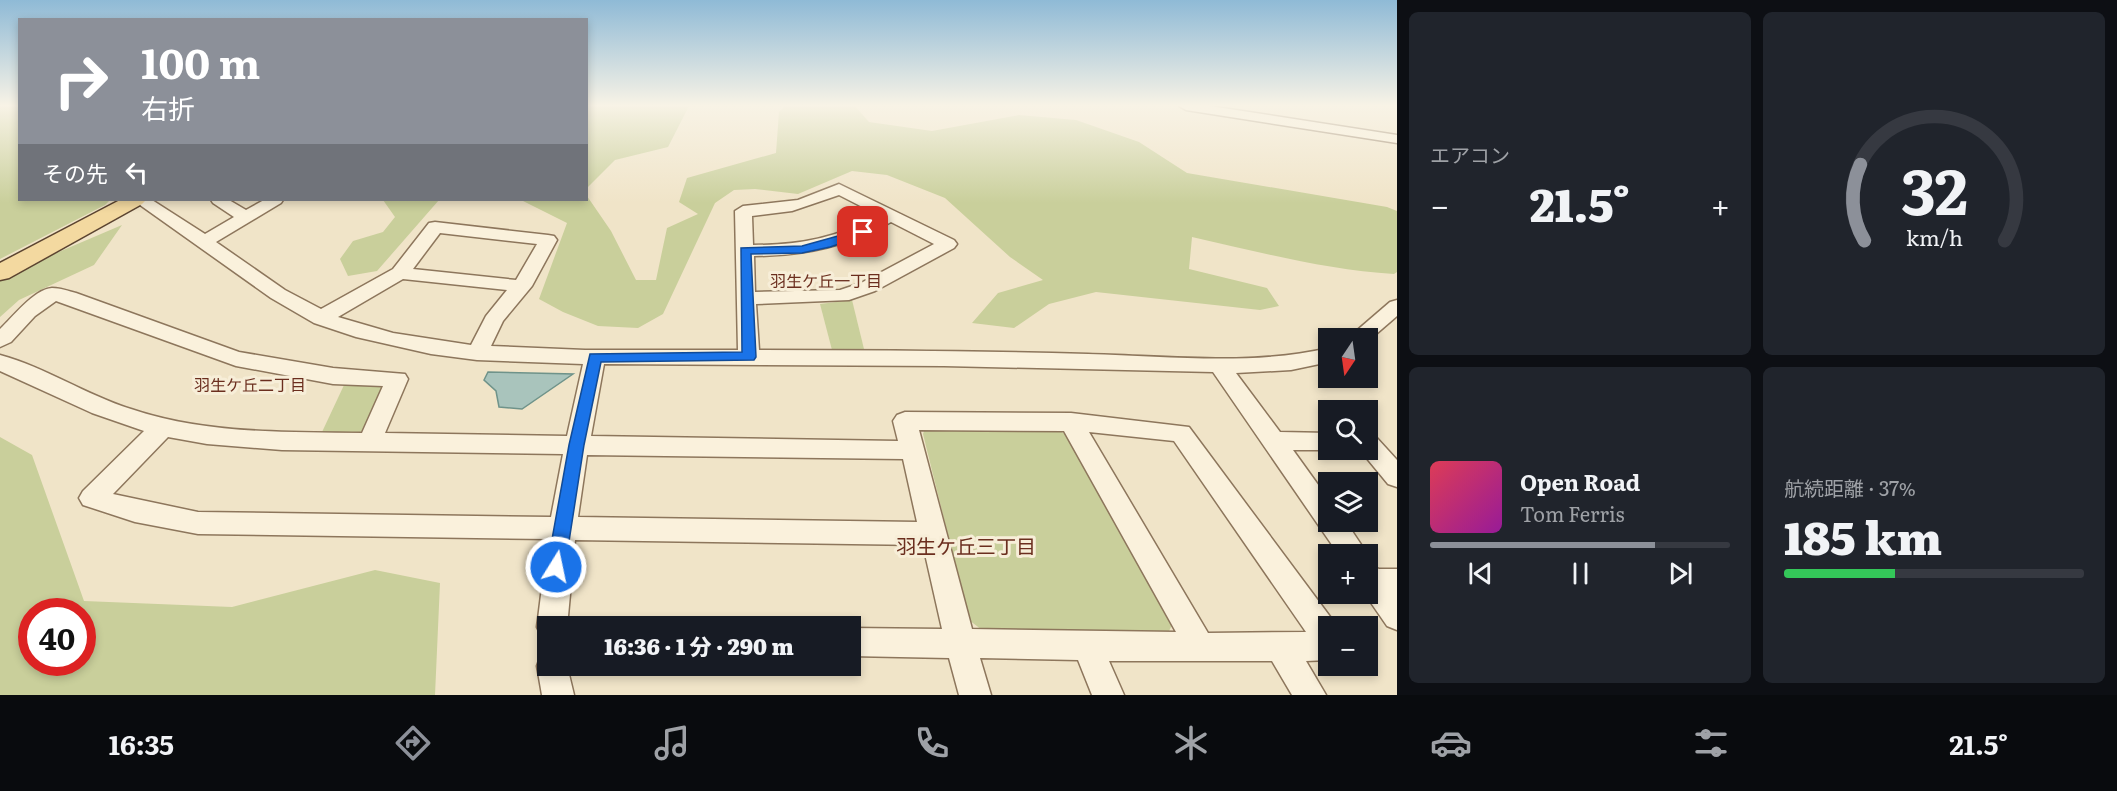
<!DOCTYPE html>
<html lang="ja">
<meta charset="utf-8">
<style>
:root{--surface:#171b24;--page:#20242c;--text:#f1f3f6;--muted:#9ea1a6;--line:#363941;--accent:#8c9099}
body{margin:0;font-family:Literata,"Noto Sans JP",serif;background:var(--page);color:var(--text);height:100vh;display:flex;flex-direction:column;font-size:22px;white-space:nowrap}
*{box-sizing:border-box;margin:0}
p{font-size:20px;color:var(--muted)}
.icon{flex:none;width:33px;height:33px;fill:none;stroke:currentColor;stroke-width:2;stroke-linecap:round;stroke-linejoin:round}
.map{position:relative;flex:1;overflow:hidden}
.panel{display:flex;flex-direction:column;gap:12px;padding:12px;background:#0d0f14;width:720px}
.panel>*{flex:none}
.banner{position:absolute;left:18px;top:18px;width:570px;height:183px;border-radius:0px;box-shadow:0 3px 9px #0003;background:#8c9099;color:#fff;overflow:hidden}
.needle{width:39px;rotate:193deg}
.controls{position:absolute;left:1318px;top:328px;display:grid;gap:12px}
.controls a{display:grid;place-items:center;width:60px;height:60px;border-radius:0px;background:var(--surface);box-shadow:0 3px 9px #0003;font-size:30px}
.speed{position:absolute;left:18px;top:598px;display:flex;gap:12px;font-size:30px;font-weight:700;text-align:center}
.speed>*{display:grid;place-content:center;width:78px;height:78px;border-radius:50%;background:var(--surface);box-shadow:0 3px 9px #0003;line-height:1}
.speed .limit{border:9px solid #d22;background:#fff;color:#111}
.pin{position:absolute;display:grid;place-items:center;width:51px;height:51px;color:#fff;margin:-26px;border-radius:12px;box-shadow:0 3px 9px #0006}
.me{position:absolute;width:66px;margin:-33px;rotate:10deg;stroke-linejoin:round;filter:drop-shadow(0 0 4px #0008)}
.turn{display:flex;align-items:center;gap:21px;height:126px;padding:0 24px;font-size:27px}
.turn .icon{width:78px;height:78px;stroke-width:2.5}
.turn b{display:block;font-size:42px;line-height:51px}
.then{display:flex;align-items:center;height:57px;padding:0 24px;background:#0003;gap:12px;font-size:22px}
.big{font-size:45px;font-weight:800;line-height:1.1}
.panel .tile{flex:1;display:flex;flex-direction:column;justify-content:center;gap:9px;min-width:0;padding:0 21px;border-radius:9px;background:var(--page)}
.panel .dial{align-items:center;gap:0}
.dial svg{height:156px;overflow:visible;fill:none;stroke:var(--line);stroke-width:7;stroke-linecap:round;text-anchor:middle}
.dial text{fill:var(--text);stroke:none}
.song{display:flex;align-items:center;gap:18px}
.cover{width:72px;height:72px;border-radius:9px;background:linear-gradient(135deg,hsl(350 70% 55%),hsl(300 70% 35%))}
.played{height:6px;border-radius:3px;background:linear-gradient(90deg,var(--accent) 75%,var(--line) 75%)}
.keys{display:flex;justify-content:space-around;direction:ltr}
.heat{display:flex;justify-content:space-between;align-items:center;font-size:33px;direction:ltr}
.charge{height:9px;border-radius:4px;background:linear-gradient(90deg,#34c759 37%,var(--line) 0)}
.panel .tiles{flex:1;display:grid;gap:12px;grid-template-columns:repeat(2,1fr)}
.trip{position:absolute;left:537px;top:616px;width:324px;height:60px;border-radius:0px;background:var(--surface);box-shadow:0 3px 9px #0003;font-weight:800;line-height:60px;text-align:center}
.dock{display:flex;height:96px;justify-content:space-around;align-items:center;background:#090b0e;color:var(--muted)}
.dock .icon{width:42px;height:42px}
.dock .current{color:var(--accent)}
.dock b{font-size:27px;color:var(--text)}
main{display:flex;flex:1;min-height:0}
.map>svg:first-child{display:block}
.green{fill:#c9cf9b;fill-rule:evenodd}
.water{fill:#a9c4bc;stroke:#6f938a;stroke-width:1.5}
.lines{fill:none;stroke-linecap:round;stroke-linejoin:round}
.minor-casing{stroke:#8d765c;stroke-width:3}
.major-casing{stroke:#5b4430;stroke-width:3}
.minor{fill:#faf1dc;fill-rule:evenodd}
.major{fill:#f3d9a0;fill-rule:evenodd}
.route{fill:#1a73e8;stroke:#114b97;stroke-width:1.5}
.labels{text-anchor:middle;dominant-baseline:central;stroke-width:6;stroke-linejoin:round;paint-order:stroke}
.neighbourhood-label{font-size:16px;fill:#6b2e1e;stroke:#f7eed8}
.near-neighbourhood-label{font-size:20px;fill:#6b2e1e;stroke:#f7eed8}
</style>
<main>
<div class="map">
<svg width="1397" height="695" viewBox="0 0 1397 695">
<rect width="100%" height="100%" fill="#f0e4c8"/>
<!-- green -->
<g class="green">
<path d="M0,106H19L20,200H110L105,205L0,259Z"/>
<path d="M587,106H689L668,147L615,160L587,188Z"/>
<path d="M785,106H855L869,122L932,131L1019,115L1076,120L1139,142L1187,173L1387,207L1397,211V272L1394,274C1326,270 1259,252 1192,237L1189,269L1267,288L1279,306L1260,310L1096,292L1049,304L1014,328L972,323L998,293L1043,280L1010,257L945,198L887,175L852,171L798,194L755,189L734,190L715,203L663,314L638,328L598,326L563,312L539,299L567,223L521,200H586L587,196L611,231L636,280H656L667,228L698,214L679,202L687,178L776,153L779,112Z"/>
<path d="M383,200H439L377,271L348,276L340,259L353,241L383,232L395,217Z"/>
<path d="M122,225L94,265L19,300L0,317V277Z"/>
<path d="M852,300L864,349L832,350L820,304Z"/>
<path d="M345,383L379,384L385,391L368,429L357,433L322,432Z"/>
<path d="M925,428H1054L1067,435L1172,625L1168,633L982,630L969,620L923,434Z"/>
<path d="M0,437L32,455L84,601L232,607L375,570L440,583L435,695H0ZM32,612H82V663H32Z"/>
</g>
<!-- water -->
<path class="water" d="M488,372L573,374L522,409L499,407L496,391L484,380Z"/>
<g class="lines">
<!-- minor casing -->
<g class="minor-casing">
<g id="minor">
<path d="M1179,106H1210L1397,135V143L1186,110Z"/>
<path d="M839,184L954,240L957,244L954,248L875,291L849,300L756,304L759,350C869,350 978,351 1088,354C1168,356 1251,366 1329,348V362L1291,370L1236,373L1280,432L1329,433V450H1332H1293L1329,500V522H1346L1368,555H1339L1213,372L944,366L604,364L591,436L898,441L893,421L897,415L905,412L1071,413L1189,427L1334,622L1336,627H1329V660L1306,661L1326,695H1292L1272,661H1109L1124,695H1092L1078,660L980,658L991,695H959L949,658L850,656V628L942,629L923,545L575,540L567,627H548V639L542,637L537,627L548,539L198,534L135,522L83,505L79,498L83,491L144,431L92,413L0,371V355C45,367 86,395 131,409C204,434 285,432 362,433L383,386L333,384L236,366L56,301L35,316L11,342L0,347V329C12,318 34,289 52,288C60,288 69,291 76,293L239,352L333,368L405,374L408,379L385,433L567,436L583,364L477,360L431,354L356,337L314,323L271,298L133,200H152L205,234L234,217L213,203L211,200H229L246,210L264,200H283L281,203L216,242L285,290L321,309L393,269L429,223L435,222L548,235L554,236L557,240L532,286L503,321L491,346L585,350H738L735,211L743,206L798,200ZM839,195L878,215C838,238 799,245 753,245L752,216L792,211ZM891,222L934,244L861,283L840,290L755,292L754,256C803,256 848,247 891,222ZM440,233L537,244L516,280L413,269ZM403,279L507,290L486,316L471,345L393,333L338,317ZM919,430L1064,431L1176,632L972,629ZM1089,432L1174,441L1306,632L1208,633ZM168,437L207,444L282,450L563,454L551,517L198,512L113,494ZM587,455L903,459L917,522L578,517Z"/>
<path d="M1397,300V316L1368,341L1347,339L1390,302Z"/>
<path d="M1368,434L1376,437L1397,460V487L1388,484L1360,450H1368Z"/>
<path d="M1368,564L1379,569H1397V630L1387,626L1365,594H1368Z"/>
<path d="M548,653V666H567L574,695H542L537,666L541,655Z"/>
</g>
</g>
<!-- major casing -->
<g class="major-casing">
<path id="major" d="M120,200H146L142,204L9,278L0,280V263Z"/>
</g>
<!-- minor -->
<use href="#minor" class="minor"/>
<!-- major -->
<use href="#major" class="major"/>
</g>
<!-- sky -->
<linearGradient id="sky" x2="0" y2="1"><stop stop-color="#8fbad6"/><stop offset="0.52" stop-color="#f8f3e6"/><stop offset="1" stop-color="#f8f3e6" stop-opacity="0"/></linearGradient>
<rect width="1397" height="203" fill="url(#sky)"/>
<!-- route -->
<path class="route" d="M863,229L867,230V235L830,247L802,253L751,254L756,357L754,360L601,362L584,445L565,567L563,572L556,575L550,572L547,567L569,445L590,354L742,352L741,248L802,246Z"/>
<g class="labels">
<!-- neighbourhood labels -->
<g class="neighbourhood-label">
<text x="826" y="280">羽生ケ丘一丁目</text>
<text x="250" y="384">羽生ケ丘二丁目</text>
</g>
<!-- near-neighbourhood labels -->
<g class="near-neighbourhood-label">
<text x="966" y="545">羽生ケ丘三丁目</text>
</g>
</g>
</svg>
<div class="controls">
<a><svg class="needle" viewBox="-14 -14 28 28"><path d="M0-13l5 13h-10z" fill="#e53935"/><path d="M0 13l5-13h-10z" fill="#9ea1a6"/></svg></a>
<a><svg class="icon" aria-label="search" viewBox="0 0 24 24"><circle cx="10" cy="10" r="6"/><path d="M15 15l6 6"/></svg></a>
<a><svg class="icon" aria-label="layers" viewBox="0 0 24 24"><path d="M12 4l9 5-9 5-9-5zM3 14l9 5 9-5"/></svg></a>
<a>+</a>
<a>−</a>
</div>
<div class="speed"><div class="limit">40</div></div>
<div class="pin" style="left:863px;top:232px;background:#d93025"><svg class="icon" aria-label="arrive" viewBox="0 0 24 24"><path d="M6 21V4h12l-3 4 3 4H6"/></svg></div>
<svg class="me" style="left:556px;top:567px" viewBox="-20 -20 40 40"><circle r="17" fill="#1a73e8" stroke="#fff" stroke-width="3"/><path d="M0-11L8 9 0 5-8 9z" fill="#fff"/></svg>
<div class="trip">16:36 · 1 分 · 290 m</div>
<div class="banner">
<div class="turn"><svg class="icon" aria-label="right" viewBox="0 0 24 24"><path d="M7 20v-9h11M14 6l5 5-5 5"/></svg><div><b>100 m</b>右折</div></div>
<div class="then">その先<svg class="icon" aria-label="left" viewBox="0 0 24 24"><path d="M17 20v-9H6M10 6l-5 5 5 5"/></svg></div>
</div>
</div>
<section class="panel">
<div class="tiles">
<div class="tile"><p>エアコン</p>
<div class="heat"><a>−</a><b class="big">21.5°</b><a>+</a></div>
</div>
<div class="tile dial"><svg viewBox="0 0 100 80">
<path d="M14 69A42 42 0 1 1 86 69"/>
<path d="M14 69A42 42 0 0 1 12 30" stroke="#8c9099"/>
<text x="50" y="56" font-size="32" font-weight="700">32</text>
<text x="50" y="72" font-size="11">km/h</text>
</svg></div>
<div class="tile">
<div class="song"><i class="cover"></i><div><b>Open Road</b><p>Tom Ferris</p></div></div>
<div class="played"></div>
<div class="keys"><svg class="icon" aria-label="previous" viewBox="0 0 24 24"><path d="M18 5L8 12l10 7zM5 5v14"/></svg><svg class="icon" aria-label="pause" viewBox="0 0 24 24"><path d="M8 5v14M16 5v14"/></svg><svg class="icon" aria-label="next" viewBox="0 0 24 24"><path d="M6 5l10 7-10 7zM19 5v14"/></svg></div>
</div>
<div class="tile"><p>航続距離 · 37%</p><b class="big">185 km</b><div class="charge"></div></div>
</div>
</section>
</main>
<nav class="dock">
<b>16:35</b>
<svg class="icon current" aria-label="directions" viewBox="0 0 24 24"><path d="M12 3l9 9-9 9-9-9zM9 14v-3h6M13 9l2 2-2 2"/></svg>
<svg class="icon" aria-label="music" viewBox="0 0 24 24"><path d="M9 18V5l10-2v13"/><circle cx="6" cy="18" r="3"/><circle cx="16" cy="16" r="3"/></svg>
<svg class="icon" aria-label="phone" viewBox="0 0 24 24"><path d="M5 4h4l2 5-3 2q2 4 5 5l2-3 5 2v4C11 20 4 13 5 4z"/></svg>
<svg class="icon" aria-label="climate" viewBox="0 0 24 24"><path d="M12 3v18M4 7l16 10M4 17L20 7"/></svg>
<svg class="icon" aria-label="car" viewBox="0 0 24 24"><path d="M5 17H2v-5l4-1 3-4h7l3 4 3 1v5h-3M9 17h6M6 11h13"/><circle cx="7" cy="17" r="2"/><circle cx="17" cy="17" r="2"/></svg>
<svg class="icon" aria-label="filters" viewBox="0 0 24 24"><path d="M4 7h16M4 17h16"/><circle cx="9" cy="7" r="2"/><circle cx="15" cy="17" r="2"/></svg>
<b>21.5°</b>
</nav>
